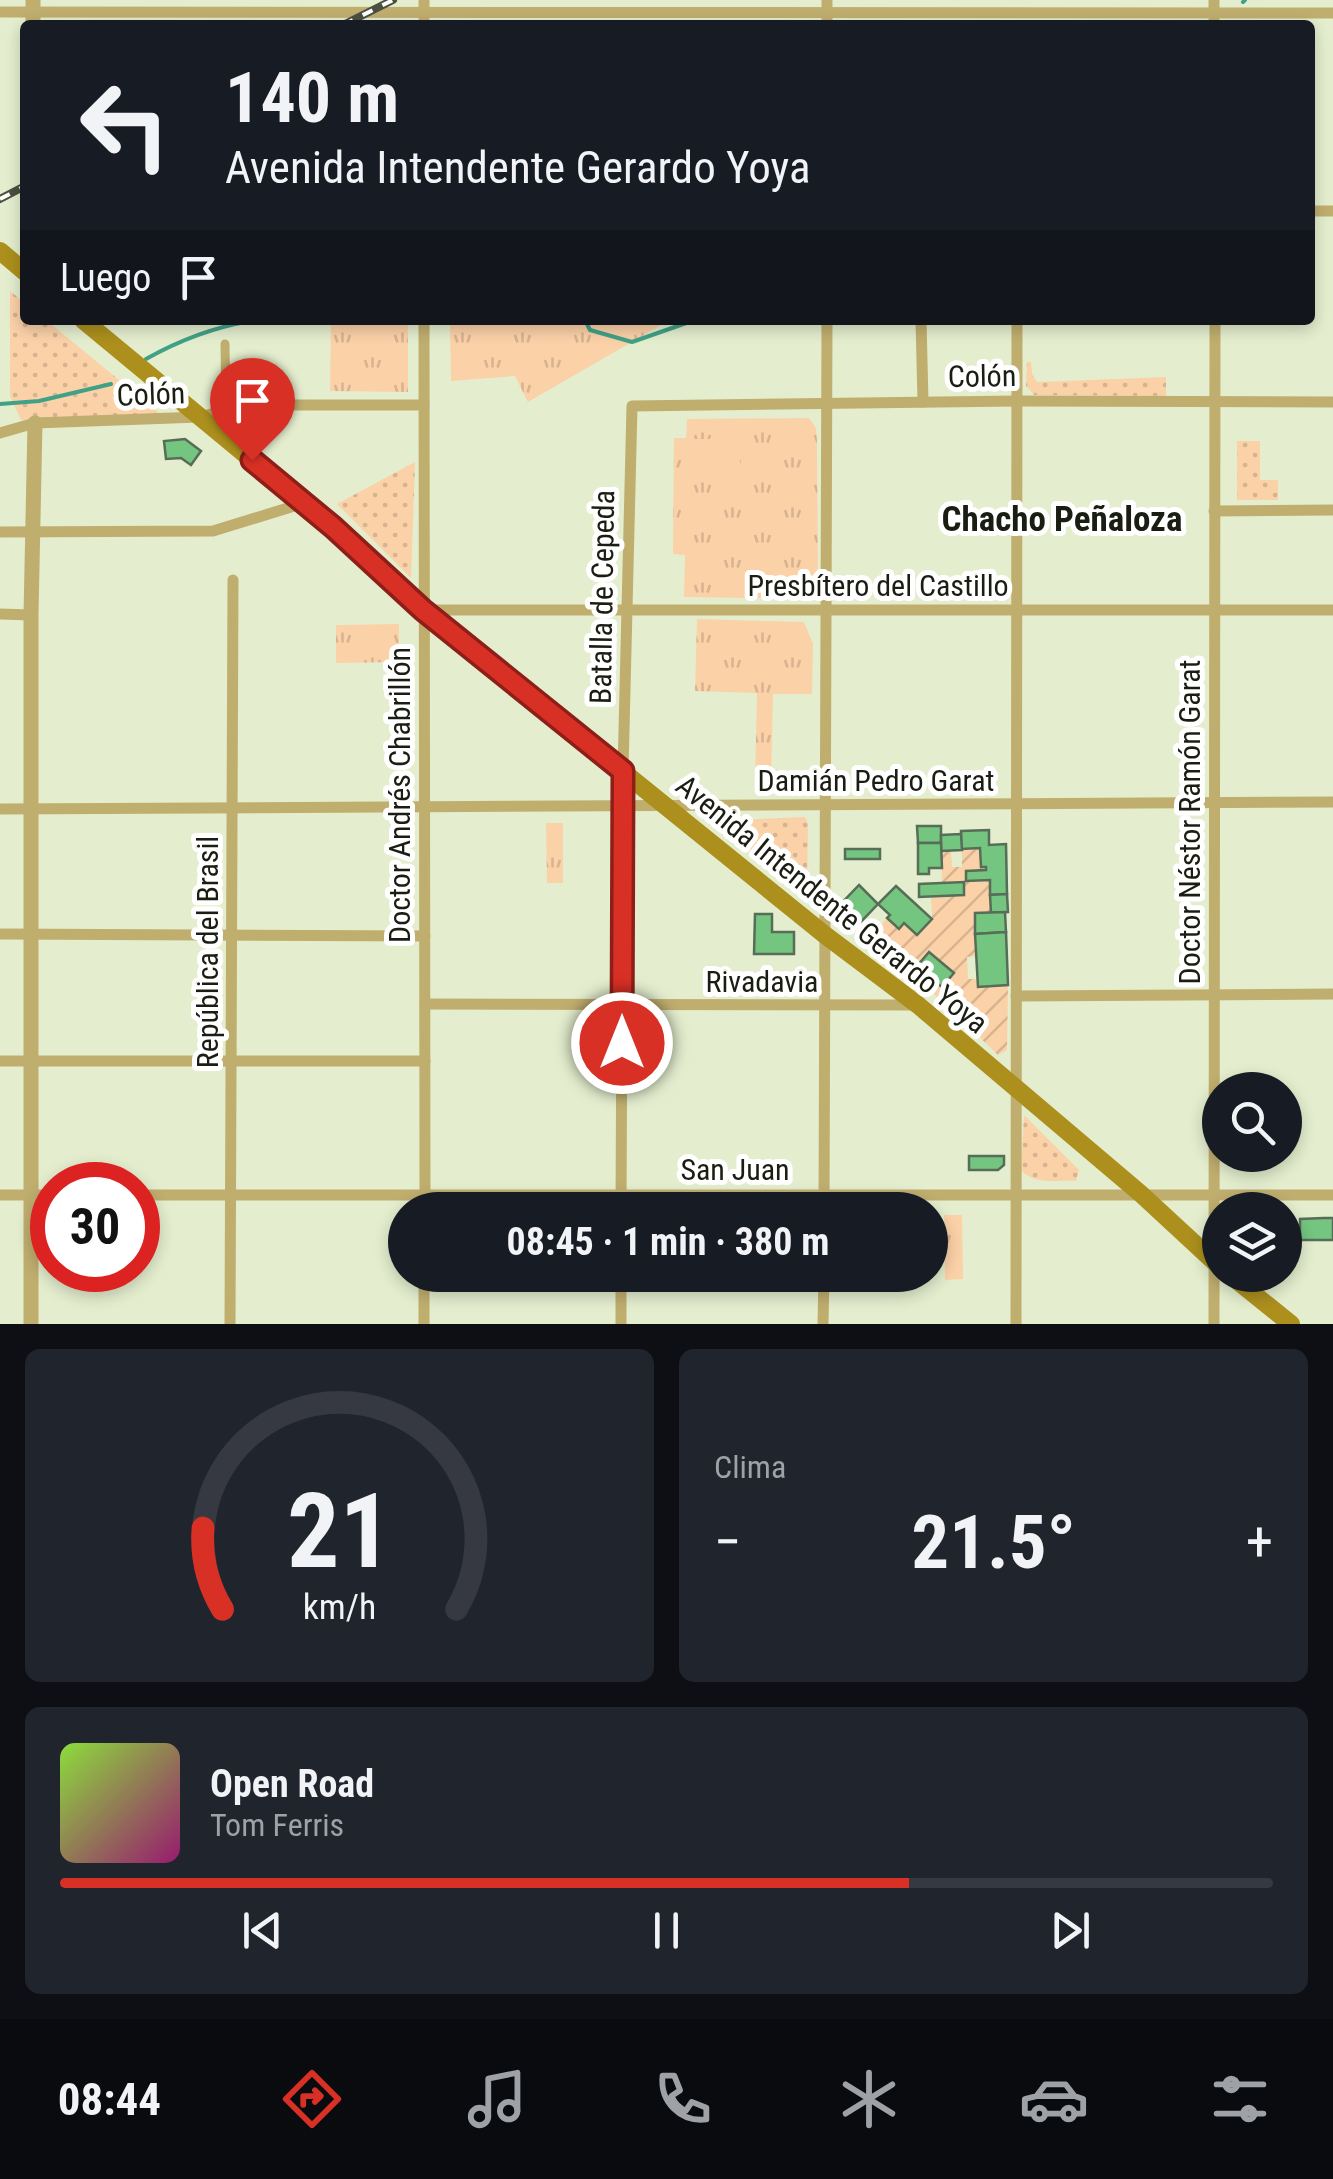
<!DOCTYPE html>
<html lang="es">
<meta charset="utf-8">
<style>
:root{--surface:#171b24;--page:#20242c;--text:#f1f3f6;--muted:#9ea1a6;--line:#363941;--accent:#d93025}
body{margin:0;font-family:"Roboto Condensed",sans-serif;background:var(--page);color:var(--text);height:100vh;display:flex;flex-direction:column;font-size:38px;white-space:nowrap}
*{box-sizing:border-box;margin:0}
p{font-size:32px;color:var(--muted)}
.icon{flex:none;width:55px;height:55px;fill:none;stroke:currentColor;stroke-width:2;stroke-linecap:round;stroke-linejoin:round}
.map{position:relative;height:1324px;overflow:hidden}
.side{display:flex;flex-direction:column;gap:25px;padding:25px;background:#0d0f14;flex:1}
.side>*{flex:none}
.hud{position:absolute;left:20px;top:20px;width:1295px;height:305px;border-radius:10px;box-shadow:0 5px 15px #0003;background:#171b24;color:var(--text);overflow:hidden}
.controls{position:absolute;left:1202px;top:1072px;display:grid;gap:20px}
.controls a{display:grid;place-items:center;width:100px;height:100px;border-radius:50%;background:var(--surface);box-shadow:0 5px 15px #0003;font-size:50px}
.speed{position:absolute;left:30px;top:1162px;display:flex;gap:20px;font-size:50px;font-weight:700;text-align:center}
.speed>*{display:grid;place-content:center;width:130px;height:130px;border-radius:50%;background:var(--surface);box-shadow:0 5px 15px #0003;line-height:1}
.speed .limit{border:15px solid #d22;background:#fff;color:#111}
.pin{position:absolute;display:grid;place-items:center;width:85px;height:85px;color:#fff;margin:-102px -42px;border-radius:50% 50% 50% 0;rotate:-45deg;box-shadow:0 0 10px #0007}
.pin .icon{rotate:45deg}
.me{position:absolute;width:110px;margin:-55px;rotate:0deg;stroke-linejoin:round;filter:drop-shadow(0 0 8px #0008)}
.turn{display:flex;align-items:center;gap:35px;height:210px;padding:0 40px;font-size:45px}
.turn .icon{width:130px;height:130px;stroke-width:2.5}
.turn b{display:block;font-size:70px;line-height:85px}
.then{display:flex;align-items:center;height:95px;padding:0 40px;background:#0003;gap:20px;font-size:38px}
.big{font-size:75px;font-weight:700;line-height:1.1}
.side .card{flex:1;display:flex;flex-direction:column;justify-content:center;gap:15px;min-width:0;padding:0 35px;border-radius:15px;background:var(--page)}
.side .dial{align-items:center;gap:0}
.dial svg{height:260px;overflow:visible;fill:none;stroke:var(--line);stroke-width:7;stroke-linecap:round;text-anchor:middle}
.dial text{fill:var(--text);stroke:none}
.song{display:flex;align-items:center;gap:30px}
.cover{width:120px;height:120px;border-radius:15px;background:linear-gradient(135deg,hsl(90 70% 55%),hsl(320 70% 35%))}
.played{height:10px;border-radius:5px;background:linear-gradient(90deg,var(--accent) 70%,var(--line) 70%)}
.keys{display:flex;justify-content:space-around;direction:ltr}
.heat{display:flex;justify-content:space-between;align-items:center;font-size:55px;direction:ltr}
.side .tiles{flex:1;display:grid;gap:25px;grid-template-columns:1fr 1fr}
.card:last-child{grid-column:span 2}
.trip{position:absolute;left:388px;top:1192px;width:560px;height:100px;border-radius:50px;background:var(--surface);box-shadow:0 5px 15px #0003;font-weight:700;line-height:100px;text-align:center}
.tab-bar{display:flex;height:160px;justify-content:space-around;align-items:center;background:#090b0e;color:var(--muted)}
.tab-bar .icon{width:70px;height:70px}
.tab-bar .active{color:var(--accent)}
.tab-bar b{font-size:45px;color:var(--text)}
.map>svg:first-child{display:block}
.grass{fill:url(#grass-tufts)}
.park{fill:url(#park-dots)}
.garden{fill:url(#garden-furrows)}
.pitch{fill:#fbd1a8}
.lines{fill:none;stroke-linecap:round;stroke-linejoin:round}
.stream{stroke:#40a186;stroke-width:4}
.building{fill:#74c57f;stroke:#566d58;stroke-width:2.5}
.pedestrian{stroke:#c0ae6f;stroke-width:9}
.minor{stroke:#c0ae6f;stroke-width:11}
.tertiary{stroke:#c0ae6f;stroke-width:15}
.secondary{stroke:#ac8f1d;stroke-width:18}
.rail-casing{stroke:#4b4f3f;stroke-width:8}
.rail{stroke:#fff;stroke-width:4;stroke-dasharray:11;stroke-linecap:butt}
.route-casing{stroke:#8d1f18;stroke-width:25}
.route{stroke:#d93025;stroke-width:18}
.labels{text-anchor:middle;dominant-baseline:central;stroke-width:10;stroke-linejoin:round;paint-order:stroke}
.street-label{font-size:30px;fill:#1a1d12;stroke:#fff}
.quarter-label{font-size:35px;font-weight:bold;fill:#1a1d12;stroke:#fff}
</style>
<div class="map">
<svg width="1333" height="1324" viewBox="0 0 1333 1324">
<defs>
<pattern id="grass-tufts" width="24" height="20" patternUnits="userSpaceOnUse" patternTransform="scale(2.5)"><rect width="24" height="20" fill="#fbd1a8"/><path d="M3 7l-1-3M5 7V3M7 7l1-3M15 17l-1-3M17 17v-4M19 17l1-3" fill="none" stroke="#d7b390"/></pattern>
<pattern id="park-dots" width="8" height="8" patternUnits="userSpaceOnUse" patternTransform="scale(2.5)"><rect width="8" height="8" fill="#fbd1a8"/><path d="M2 2h.1M6 6h.1" fill="none" stroke="#d7b390" stroke-width="1.8" stroke-linecap="round"/></pattern>
<pattern id="garden-furrows" width="10" height="10" patternUnits="userSpaceOnUse" patternTransform="scale(2.5)"><rect width="10" height="10" fill="#fbd1a8"/><path d="M-1 1l2-2M0 10L10 0M9 11l2-2" fill="none" stroke="#d7b390"/></pattern>
</defs>
<rect width="100%" height="100%" fill="#e4eece"/>
<!-- grass -->
<g class="grass">
<path d="M331,320H408V392L330,391Z"/>
<path d="M450,320H670L528,402L515,376L451,381Z"/>
<path d="M809,418L816,428L817,441L818,578L814,592L801,599L684,597L685,555L673,554L674,438H686L687,419Z"/>
<path d="M697,619L804,622L813,644L812,694H773L771,783H755L757,693L695,691Z"/>
<path d="M399,624V662L336,663V625Z"/>
<path d="M546,823H563V883H547Z"/>
<path d="M944,1215H962L963,1279L945,1280Z"/>
</g>
<!-- park -->
<g class="park">
<path d="M10,291L25,303V320H46L164,417L21,420L10,396Z"/>
<path d="M1027,362H1031L1032,374L1037,382L1166,377V396L1034,395L1026,386Z"/>
<path d="M1237,441H1260V480H1278V500H1237Z"/>
<path d="M415,462L411,578L337,504Z"/>
<path d="M805,817L808,824L807,889L799,895L712,821Z"/>
<path d="M1024,1115L1079,1170L1076,1181C1058,1180 1033,1185 1021,1170Z"/>
</g>
<!-- garden -->
<path class="garden" d="M980,848L981,867H986V870L967,881L990,880L991,913L975,914L976,956L967,957L968,979H977L978,987L1008,985L1007,1050L998,1055L943,1002L869,939L887,918L904,923L917,934L932,919L931,896L964,894L963,882L942,883L941,851H951L952,867H962V850Z"/>
<!-- pitch -->
<path class="pitch" d="M687,439H740V477L686,476Z"/>
<g class="lines">
<!-- stream -->
<g class="stream">
<path d="M1243,2L1245,0"/>
<path d="M585,320L590,330L632,342L695,320"/>
<path d="M146,359C178,341 215,327 251,321C282,316 315,324 347,320"/>
<path d="M0,404L39,401L111,384"/>
</g>
</g>
<!-- building -->
<g class="building">
<path d="M185,439L201,451L191,465L181,458L166,459L164,441Z"/>
<path d="M917,826H941V843H918Z"/>
<path d="M989,830V845L1006,844L1007,894L990,895V880L966,881V871L986,870V867H981L980,848L961,849V831Z"/>
<path d="M961,834L962,850L941,851V835Z"/>
<path d="M918,843H941L942,868H929V874H918Z"/>
<rect x="845" y="849" width="35" height="10"/>
<path d="M964,882V895L919,897V884Z"/>
<path d="M859,885L878,904L855,928L836,909Z"/>
<path d="M896,886L932,919L917,935L904,923L899,929L887,918L890,915L878,904Z"/>
<path d="M1007,894L1008,912L991,913L990,895Z"/>
<path d="M1005,912L1006,932L975,934V913Z"/>
<path d="M755,914H772V932H794V954H754Z"/>
<path d="M1006,932L1008,985L978,987L975,934Z"/>
<path d="M929,952L954,973L942,987L917,966Z"/>
<path d="M969,1156H1004V1165L998,1170H969Z"/>
<path d="M1324,1218H1333V1240H1300V1219Z"/>
</g>
<g class="lines">
<!-- pedestrian -->
<path class="pedestrian" d="M225,344L226,410"/>
<!-- minor -->
<g class="minor">
<path d="M0,12L1333,13"/>
<path d="M424,25V0"/>
<path d="M827,25V0"/>
<path d="M1214,25V0"/>
<path d="M1310,211H1333"/>
<path d="M424,320L425,1210"/>
<path d="M921,320L923,402"/>
<path d="M0,433L35,423L200,417L245,405H424"/>
<path d="M1214,511L1333,510"/>
<path d="M0,532L213,531L304,503"/>
<path d="M423,610H1333"/>
<path d="M0,614L31,615"/>
<path d="M0,809L1333,802"/>
<path d="M0,934L425,936"/>
<path d="M1016,996L1333,994"/>
<path d="M425,1004L918,1005"/>
<path d="M0,1061H425"/>
<path d="M0,1195H52"/>
<path d="M138,1195H1333"/>
<path d="M621,1210L623,771L632,406L1017,401L1333,402"/>
<path d="M824,1210L827,320"/>
<path d="M230,1324L233,580"/>
<path d="M424,1324V1275"/>
<path d="M621,1324V1275"/>
<path d="M823,1324L824,1275"/>
<path d="M1016,1324L1017,320"/>
<path d="M1214,1324L1215,320"/>
</g>
<!-- tertiary -->
<g class="tertiary">
<path d="M33,25V0"/>
<path d="M31,1324V615L35,423"/>
</g>
<!-- secondary -->
<g class="secondary">
<path d="M0,251L25,272"/>
<path d="M83,320L333,527L423,610L825,935L918,1005L1141,1194L1220,1267"/>
<path d="M1230,1275L1291,1324"/>
</g>
<!-- rail casing -->
<g class="rail-casing">
<g id="rail">
<path d="M343,25L393,0"/>
<path d="M0,199L25,186"/>
</g>
</g>
<!-- rail -->
<use href="#rail" class="rail"/>
</g>
<g class="lines">
<!-- route casing -->
<g class="route-casing">
<path id="route" d="M252,460L333,527L423,610L623,771L622,1043"/>
</g>
<!-- route -->
<use href="#route" class="route"/>
</g>
<g class="labels">
<!-- street labels -->
<g class="street-label">
<text transform="translate(982 376) rotate(-1)">Colón</text>
<text transform="translate(151 394) rotate(-2)">Colón</text>
<text x="878" y="585">Presbítero del Castillo</text>
<text transform="translate(602 597) rotate(-89)">Batalla de Cepeda</text>
<text x="876" y="780">Damián Pedro Garat</text>
<text transform="translate(399 795) rotate(-90)">Doctor Andrés Chabrillón</text>
<text transform="translate(1189 822) rotate(-90)">Doctor Néstor Ramón Garat</text>
<text transform="translate(832 904) rotate(39)">Avenida Intendente Gerardo Yoya</text>
<text transform="translate(207 952) rotate(-90)">República del Brasil</text>
<text x="762" y="981">Rivadavia</text>
<text x="735" y="1169">San Juan</text>
</g>
<!-- quarter labels -->
<g class="quarter-label">
<text x="1062" y="519">Chacho Peñaloza</text>
</g>
</g>
</svg>
<div class="controls">
<a><svg class="icon" aria-label="search" viewBox="0 0 24 24"><circle cx="10" cy="10" r="6"/><path d="M15 15l6 6"/></svg></a>
<a><svg class="icon" aria-label="layers" viewBox="0 0 24 24"><path d="M12 4l9 5-9 5-9-5zM3 14l9 5 9-5"/></svg></a>
</div>
<div class="speed"><div class="limit">30</div></div>
<div class="pin" style="left:252px;top:460px;background:#d93025"><svg class="icon" aria-label="arrive" viewBox="0 0 24 24"><path d="M6 21V4h12l-3 4 3 4H6"/></svg></div>
<svg class="me" style="left:622px;top:1043px" viewBox="-20 -20 40 40"><circle r="17" fill="#d93025" stroke="#fff" stroke-width="3"/><path d="M0-11L8 9 0 5-8 9z" fill="#fff"/></svg>
<div class="trip">08:45 · 1 min · 380 m</div>
<div class="hud">
<div class="turn"><svg class="icon" aria-label="left" viewBox="0 0 24 24"><path d="M17 20v-9H6M10 6l-5 5 5 5"/></svg><div><b>140 m</b>Avenida Intendente Gerardo Yoya</div></div>
<div class="then">Luego<svg class="icon" aria-label="arrive" viewBox="0 0 24 24"><path d="M6 21V4h12l-3 4 3 4H6"/></svg></div>
</div>
</div>
<section class="side">
<div class="tiles">
<div class="card dial"><svg viewBox="0 0 100 80">
<path d="M14 69A42 42 0 1 1 86 69"/>
<path d="M14 69A42 42 0 0 1 8 44" stroke="#d93025"/>
<text x="50" y="56" font-size="32" font-weight="700">21</text>
<text x="50" y="72" font-size="11">km/h</text>
</svg></div>
<div class="card"><p>Clima</p>
<div class="heat"><a>−</a><b class="big">21.5°</b><a>+</a></div>
</div>
<div class="card">
<div class="song"><i class="cover"></i><div><b>Open Road</b><p>Tom Ferris</p></div></div>
<div class="played"></div>
<div class="keys"><svg class="icon" aria-label="previous" viewBox="0 0 24 24"><path d="M18 5L8 12l10 7zM5 5v14"/></svg><svg class="icon" aria-label="pause" viewBox="0 0 24 24"><path d="M8 5v14M16 5v14"/></svg><svg class="icon" aria-label="next" viewBox="0 0 24 24"><path d="M6 5l10 7-10 7zM19 5v14"/></svg></div>
</div>
</div>
</section>
<nav class="tab-bar">
<b>08:44</b>
<svg class="icon active" aria-label="directions" viewBox="0 0 24 24"><path d="M12 3l9 9-9 9-9-9zM9 14v-3h6M13 9l2 2-2 2"/></svg>
<svg class="icon" aria-label="music" viewBox="0 0 24 24"><path d="M9 18V5l10-2v13"/><circle cx="6" cy="18" r="3"/><circle cx="16" cy="16" r="3"/></svg>
<svg class="icon" aria-label="phone" viewBox="0 0 24 24"><path d="M5 4h4l2 5-3 2q2 4 5 5l2-3 5 2v4C11 20 4 13 5 4z"/></svg>
<svg class="icon" aria-label="climate" viewBox="0 0 24 24"><path d="M12 3v18M4 7l16 10M4 17L20 7"/></svg>
<svg class="icon" aria-label="car" viewBox="0 0 24 24"><path d="M5 17H2v-5l4-1 3-4h7l3 4 3 1v5h-3M9 17h6M6 11h13"/><circle cx="7" cy="17" r="2"/><circle cx="17" cy="17" r="2"/></svg>
<svg class="icon" aria-label="filters" viewBox="0 0 24 24"><path d="M4 7h16M4 17h16"/><circle cx="9" cy="7" r="2"/><circle cx="15" cy="17" r="2"/></svg>
</nav>
